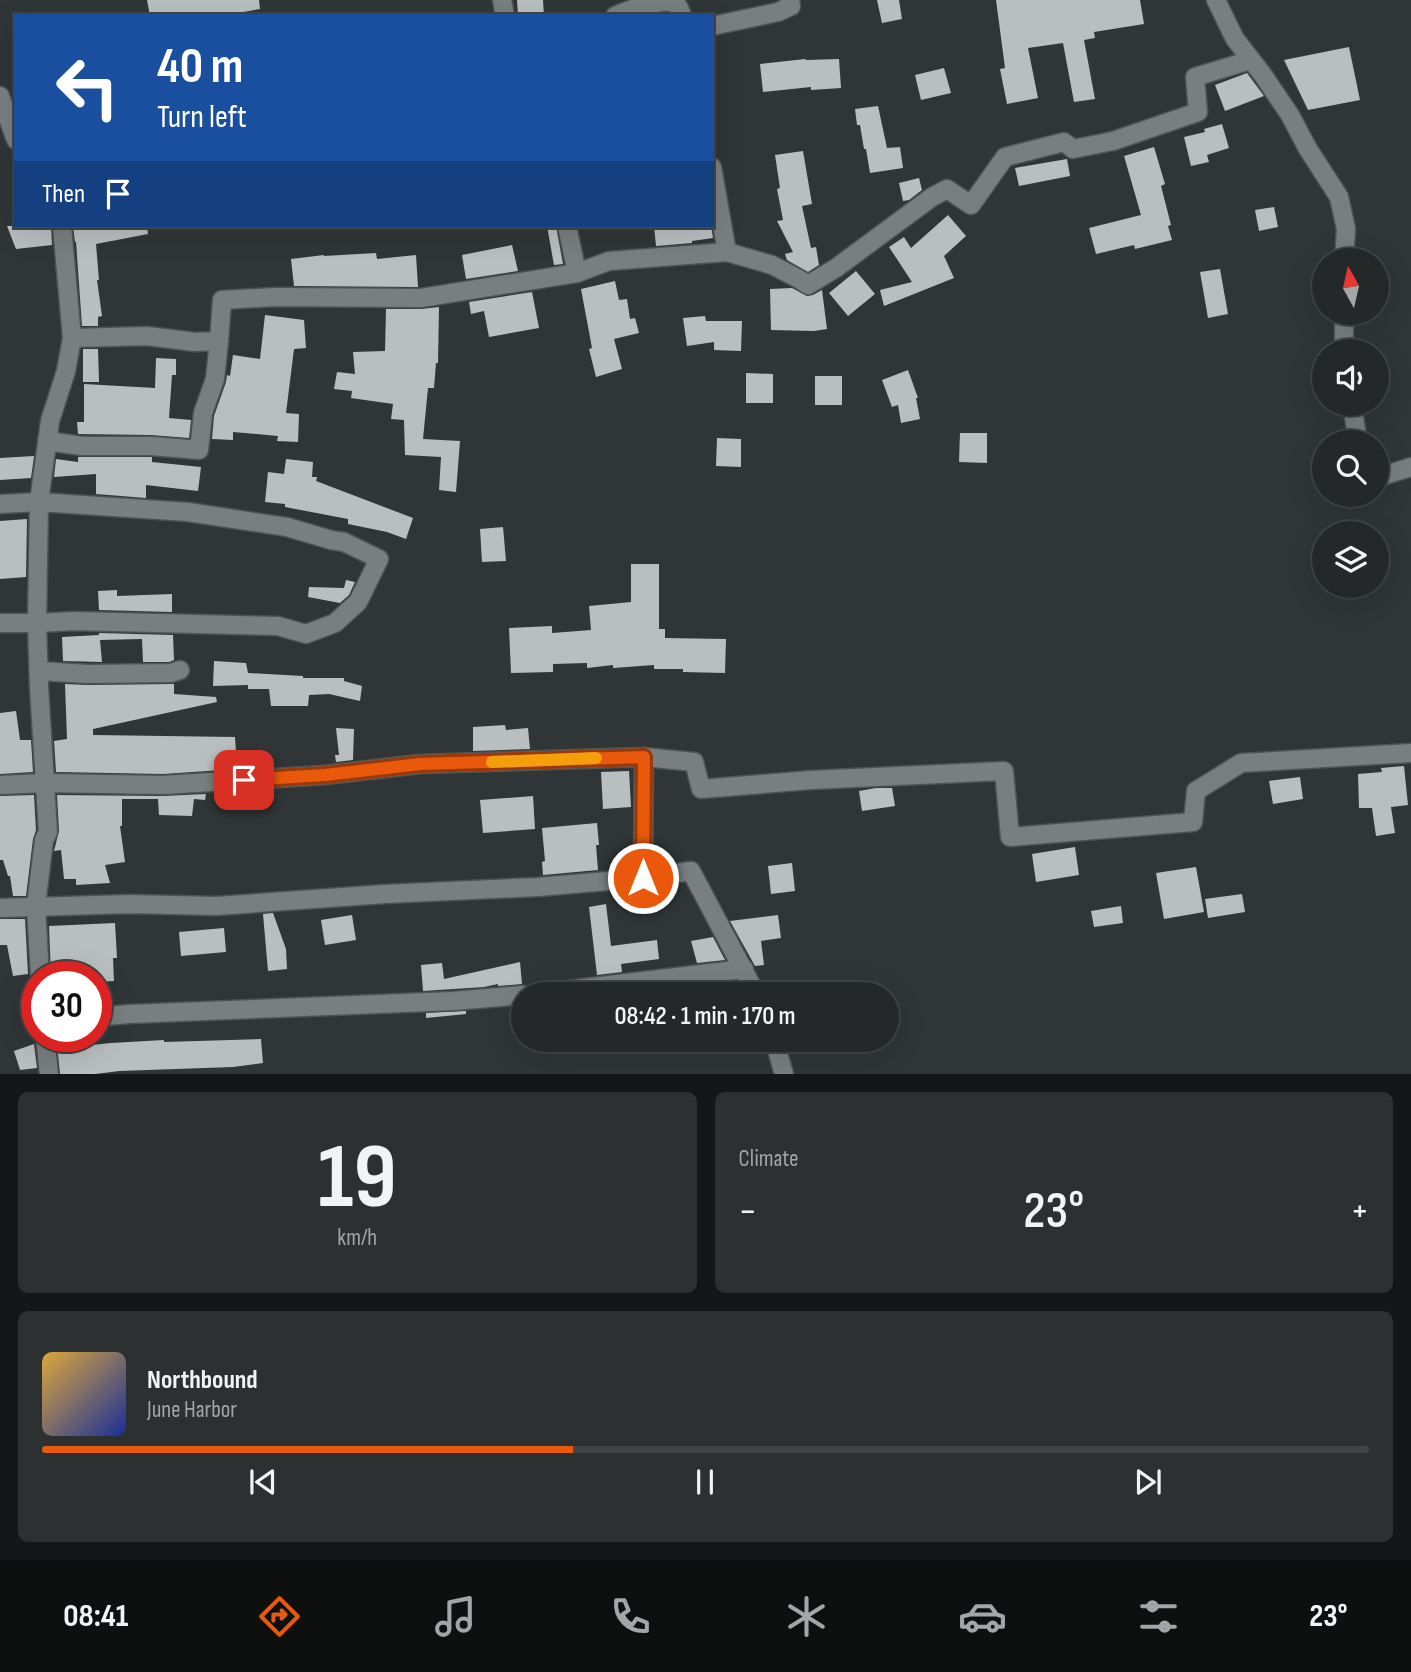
<!DOCTYPE html>
<meta charset="utf-8">
<style>
:root{--surface:#242829;--page:#2c3031;--text:#f1f3f6;--muted:#a3a6a8;--line:#414446;--accent:#ea580c}
body{margin:0;font-family:"Sofia Sans Condensed",sans-serif;background:var(--page);color:var(--text);height:100vh;display:flex;flex-direction:column;font-size:26px;white-space:nowrap}
*{box-sizing:border-box;margin:0}
p{font-size:23px;color:var(--muted)}
.icon{flex:none;width:38px;height:38px;fill:none;stroke:currentColor;stroke-width:2;stroke-linecap:round;stroke-linejoin:round}
.map{position:relative;height:1074px;overflow:hidden}
.panel{display:flex;flex-direction:column;gap:18px;padding:18px;background:#141617;flex:1}
.panel>*{flex:none}
.top-card{position:absolute;left:14px;top:14px;width:700px;height:214px;border-radius:0px;box-shadow:0 7px 28px #0002,0 0 0 2px var(--line);background:#1a4fa0;color:#fff;overflow:hidden}
.needle{width:46px;rotate:352deg}
.fabs{position:absolute;left:1312px;top:248px;display:grid;gap:14px}
.fabs a{display:grid;place-items:center;width:77px;height:77px;border-radius:50%;background:var(--surface);box-shadow:0 7px 28px #0002,0 0 0 2px var(--line);font-size:35px}
.speed{position:absolute;left:21px;top:961px;display:flex;gap:14px;font-size:35px;font-weight:700;text-align:center}
.speed>*{display:grid;place-content:center;width:91px;height:91px;border-radius:50%;background:var(--surface);box-shadow:0 7px 28px #0002,0 0 0 2px var(--line);line-height:1}
.speed .limit{border:10px solid #d22;background:#fff;color:#111}
.pin{position:absolute;display:grid;place-items:center;width:60px;height:60px;color:#fff;margin:-30px;border-radius:14px;box-shadow:0 4px 10px #0006}
.me{position:absolute;width:77px;margin:-38px;rotate:0deg;stroke-linejoin:round;filter:drop-shadow(0 0 5px #0008)}
.turn{display:flex;align-items:center;gap:24px;height:147px;padding:0 28px;font-size:32px}
.turn .icon{width:91px;height:91px;stroke-width:2.5}
.turn b{display:block;font-size:49px;line-height:60px}
.then{display:flex;align-items:center;height:66px;padding:0 28px;background:#0003;gap:14px;font-size:26px}
.big{font-size:52px;font-weight:600;line-height:1.1}
.panel .card{flex:1;display:flex;flex-direction:column;justify-content:center;gap:10px;min-width:0;padding:0 24px;border-radius:10px;background:var(--page)}
.panel .dial{align-items:center;gap:0}
.dial b{font-size:91px;line-height:1}
.song{display:flex;align-items:center;gap:21px}
.cover{width:84px;height:84px;border-radius:10px;background:linear-gradient(135deg,hsl(40 70% 55%),hsl(230 70% 35%))}
.played{height:7px;border-radius:4px;background:linear-gradient(90deg,var(--accent) 40%,var(--line) 40%)}
.keys{display:flex;justify-content:space-around;direction:ltr}
.heat{display:flex;justify-content:space-between;align-items:center;font-size:38px;direction:ltr}
.panel .tiles{flex:1;display:grid;gap:18px;grid-template-columns:1fr 1fr}
.card:last-child{grid-column:span 2}
.trip{position:absolute;left:511px;top:982px;width:388px;height:70px;border-radius:35px;background:var(--surface);box-shadow:0 7px 28px #0002,0 0 0 2px var(--line);font-weight:600;line-height:70px;text-align:center}
.menu{display:flex;height:112px;justify-content:space-around;align-items:center;background:#0e1010;color:var(--muted)}
.menu .icon{width:49px;height:49px}
.menu .selected{color:var(--accent)}
.menu b{font-size:32px;color:var(--text)}
.map>svg:first-child{display:block}
.building{fill:#b9bfc0}
.lines{fill:none;stroke-linecap:round;stroke-linejoin:round}
.minor-casing{stroke:#4f5354;stroke-width:21}
.minor{stroke:#797f80;stroke-width:18}
.route-casing{stroke:#983908;stroke-width:18}
.route{stroke:#ea580c;stroke-width:12}
.slow{stroke:#f59e0b;stroke-width:12}
</style>
<div class="map">
<svg width="1411" height="1074" viewBox="0 0 1411 1074">
<rect width="100%" height="100%" fill="#303637"/>
<!-- building -->
<g class="building">
<path d="M147,0H259L260,9L221,16H150Z"/>
<path d="M517,0H543L544,16H518Z"/>
<path d="M877,0H899L902,19L882,23Z"/>
<path d="M996,0H1140L1144,24L1094,32L1095,38L1084,40L1095,99L1074,102L1063,43L1028,48L1038,98L1007,104L1000,69L1005,68Z"/>
<path d="M1349,47L1360,100L1308,110L1284,60Z"/>
<path d="M805,59L806,60L839,59L841,88L811,90V87L763,92L760,64Z"/>
<path d="M944,68L951,93L921,100L915,75Z"/>
<path d="M1247,73L1264,96L1225,111L1215,85Z"/>
<path d="M878,106L887,148L900,147L903,168L870,173L866,149H864L860,125H857L855,109Z"/>
<path d="M1222,124L1229,148L1207,155L1209,162L1191,166L1184,137L1205,132L1204,129Z"/>
<path d="M1154,147L1165,184L1161,186L1171,225L1168,226L1172,240L1135,249L1134,245L1096,254L1089,228L1141,215L1124,156Z"/>
<path d="M803,151L812,204L802,206L811,248L816,247L819,265L808,272L787,260L785,254L793,252L777,221L783,220L777,189L780,188L775,155Z"/>
<path d="M1067,159L1070,176L1019,186L1015,168Z"/>
<path d="M919,178L922,190L909,200L903,201L899,183Z"/>
<path d="M1274,207L1278,227L1259,231L1255,210Z"/>
<path d="M948,215L966,236L944,256L954,278L884,306L880,290L912,282L889,247L904,237L911,248Z"/>
<path d="M7,226H51L52,245L16,249Z"/>
<path d="M73,226H147L148,234L96,244L99,280H97L102,316L98,317V326H82L76,242H75Z"/>
<path d="M547,226H556L563,264L554,265Z"/>
<path d="M654,226H711L713,238L692,241V243L656,246Z"/>
<path d="M512,245L518,271L466,279L462,255Z"/>
<path d="M376,253L377,259L416,255L418,287L294,286L291,259L324,255V256Z"/>
<path d="M1220,269L1228,314L1208,318L1200,272Z"/>
<path d="M856,271L875,294L848,316L829,293Z"/>
<path d="M615,281L619,300L627,299L630,319L635,318L639,333L614,339L622,369L596,377L589,349L592,348L581,289Z"/>
<path d="M792,288L807,296L813,295L822,290L827,329L814,331L771,330L770,289Z"/>
<path d="M532,292L539,328L489,337L484,311L471,314L469,302Z"/>
<path d="M439,307L438,363H436L434,388H428L423,439L460,441L456,492L439,490L441,457L405,455L404,420L391,419L393,404L351,398L352,391L334,389L337,372L355,374L353,352L385,351L386,309H421Z"/>
<path d="M265,315L304,320L306,348L294,349L286,413L299,414L298,442L277,441L278,436L233,432V440L212,439L214,416L226,382L227,375L230,376L233,355L260,359Z"/>
<path d="M705,316L706,321H742L741,351L714,350V342L687,346L683,318Z"/>
<path d="M83,349H98L99,382H83Z"/>
<path d="M156,358L176,359V375H172L169,418L191,420L189,438L151,435L78,434L77,422H84V384L155,388Z"/>
<path d="M908,370L918,398H916L920,419L901,423L898,405L892,407L882,380Z"/>
<path d="M746,373L773,374V403H746Z"/>
<rect x="815" y="376" width="27" height="29"/>
<path d="M960,433H987V463L959,462Z"/>
<path d="M717,438L741,439V467L716,466Z"/>
<path d="M34,456L31,478L0,480V458Z"/>
<path d="M78,457H152V462L201,467L198,491L146,485V498L96,494V474L54,477L56,459L78,462Z"/>
<path d="M286,459L313,462L312,477H317L316,481L413,518L406,539L387,532L348,524V519L285,507V504L265,502L268,472L284,474Z"/>
<path d="M27,519L26,577L0,579V521Z"/>
<path d="M503,527L506,561L482,562L480,529Z"/>
<path d="M631,564H659V629H665V638L726,639L725,673L683,672V669H654V665L613,668V665L587,668V663L553,664V672L511,673L509,628L552,626V633L591,630L589,606L631,602Z"/>
<path d="M346,580L355,582L349,595L340,603L308,597L309,587L344,588Z"/>
<path d="M117,590V596L172,594V612L99,610L98,591Z"/>
<path d="M99,633L173,635L174,660L169,662H143L142,639L100,640L102,662L63,661L62,637L99,635Z"/>
<path d="M214,661L246,663L248,673L303,676V678H344V681L362,686L360,701L329,694L309,695L308,706H271L269,689H248V685L213,686Z"/>
<path d="M65,684L88,685L174,684V694L216,697L217,702L93,729V735L235,737L237,769L163,774L56,772L54,741L67,739Z"/>
<path d="M16,711L20,740H31L33,772L0,774V713Z"/>
<path d="M505,725L506,730L528,728L530,749L473,751V727Z"/>
<path d="M336,728L354,729L353,760L336,762L335,755H339Z"/>
<path d="M1404,766L1408,805L1391,807L1395,833L1376,836L1372,808H1359L1358,774L1382,772L1381,768Z"/>
<path d="M629,771L631,807L603,809L601,772Z"/>
<path d="M1300,777L1303,799L1273,804L1269,781Z"/>
<path d="M876,788H892L895,806L862,811L859,791Z"/>
<path d="M206,794L205,800L194,799L192,816L159,815L158,799H122V826H120L125,862L105,865L110,883L76,885V879H64L61,850L54,851L59,831L57,795L163,796Z"/>
<path d="M34,795L36,830L33,839L26,896H13L10,876H8L3,860H0V796Z"/>
<path d="M533,796L535,829L483,833L480,800Z"/>
<path d="M597,823L599,845H596L598,870L543,875L542,862L545,861L542,828Z"/>
<path d="M1075,847L1079,875L1036,882L1032,854Z"/>
<path d="M792,863L795,891L771,894L768,866Z"/>
<path d="M1196,867L1204,912L1164,919L1156,873Z"/>
<path d="M1242,894L1245,912L1208,918L1205,899Z"/>
<path d="M606,904L611,946L657,940L659,959L621,964L622,972L597,975L589,907Z"/>
<path d="M1121,906L1123,923L1094,927L1091,911Z"/>
<path d="M273,913L286,949L287,969L268,971L263,914Z"/>
<path d="M352,915L356,940L325,945L321,920Z"/>
<path d="M778,915L781,938L761,941L764,965L755,966L730,921Z"/>
<path d="M0,919H25L28,974L13,976L7,945H0Z"/>
<path d="M115,923L117,958H113L114,981L96,982V976H51L49,926Z"/>
<path d="M224,928L226,952L181,956L179,932Z"/>
<path d="M713,937L725,960L697,963L691,941Z"/>
<path d="M520,962L522,984L498,986V984L484,987L423,991L421,965L442,963L444,979Z"/>
<path d="M722,983L725,994H705L702,985Z"/>
<path d="M466,1011V1014L426,1018V1013Z"/>
<path d="M261,1039L263,1063L233,1067L119,1071L95,1074H60L57,1044L64,1043V1048L111,1043L164,1040V1042Z"/>
<path d="M34,1044L37,1068L20,1070L14,1051Z"/>
</g>
<g class="lines">
<!-- minor casing -->
<g class="minor-casing">
<g id="minor">
<path d="M502,0L505,16"/>
<path d="M1216,0L1235,39L1263,75L1290,115L1308,149L1339,197L1346,229L1344,261"/>
<path d="M615,16C627,10 659,0 672,2C679,5 680,10 682,16"/>
<path d="M712,26L778,12L791,6L790,0"/>
<path d="M0,96L16,140"/>
<path d="M712,167L727,252"/>
<path d="M567,226L577,273"/>
<path d="M1344,313V352"/>
<path d="M72,338L147,336L195,342L219,341L222,300L275,297L421,298L577,273L609,261L727,252L772,265L799,279L808,285L836,268L932,197L947,189L971,205L1005,157L1064,142L1073,149L1113,141L1198,112L1195,77L1251,60"/>
<path d="M1352,404L1358,443"/>
<path d="M47,441L82,446H151L199,450L203,413L215,379L219,341"/>
<path d="M1377,469L1382,476L1411,467"/>
<path d="M0,504L39,502L188,512L287,527L331,540L344,542L379,559L358,602L335,623L306,634L278,626L75,621L37,623H0"/>
<path d="M39,671L88,674L171,673L180,670"/>
<path d="M644,757L643,878L691,871L756,994"/>
<path d="M0,785L45,783L163,785L325,775L420,764L644,757L694,762L701,789L811,780L1004,771L1010,837L1193,822L1196,791L1241,763L1411,753"/>
<path d="M0,908L129,904L216,906L385,894L538,887L643,878"/>
<path d="M40,976L36,906L44,840L48,832L39,687L37,623L39,502L50,421L66,371L72,338L62,226"/>
<path d="M534,994L744,969"/>
<path d="M96,1017L129,1014L453,1001L523,995"/>
<path d="M45,1036L49,1074"/>
<path d="M774,1040L784,1074"/>
</g>
</g>
<!-- minor -->
<use href="#minor" class="minor"/>
</g>
<g class="lines">
<!-- route casing -->
<g class="route-casing">
<path id="route" d="M244,780L325,775L420,764L644,757L643,878"/>
</g>
<!-- route -->
<use href="#route" class="route"/>
<!-- slow -->
<path class="slow" d="M492,762L596,758"/>
</g>
</svg>
<div class="fabs">
<a><svg class="needle" viewBox="-14 -14 28 28"><path d="M0-13l5 13h-10z" fill="#e53935"/><path d="M0 13l5-13h-10z" fill="#a3a6a8"/></svg></a>
<a><svg class="icon" aria-label="sound" viewBox="0 0 24 24"><path d="M4 9h4l5-4v14l-5-4H4zM17 9q2 3 0 6"/></svg></a>
<a><svg class="icon" aria-label="search" viewBox="0 0 24 24"><circle cx="10" cy="10" r="6"/><path d="M15 15l6 6"/></svg></a>
<a><svg class="icon" aria-label="layers" viewBox="0 0 24 24"><path d="M12 4l9 5-9 5-9-5zM3 14l9 5 9-5"/></svg></a>
</div>
<div class="speed"><div class="limit">30</div></div>
<div class="pin" style="left:244px;top:780px;background:#d93025"><svg class="icon" aria-label="arrive" viewBox="0 0 24 24"><path d="M6 21V4h12l-3 4 3 4H6"/></svg></div>
<svg class="me" style="left:643px;top:878px" viewBox="-20 -20 40 40"><circle r="17" fill="#ea580c" stroke="#fff" stroke-width="3"/><path d="M0-11L8 9 0 5-8 9z" fill="#fff"/></svg>
<div class="trip">08:42 · 1 min · 170 m</div>
<div class="top-card">
<div class="turn"><svg class="icon" aria-label="left" viewBox="0 0 24 24"><path d="M17 20v-9H6M10 6l-5 5 5 5"/></svg><div><b>40 m</b>Turn left</div></div>
<div class="then">Then<svg class="icon" aria-label="arrive" viewBox="0 0 24 24"><path d="M6 21V4h12l-3 4 3 4H6"/></svg></div>
</div>
</div>
<section class="panel">
<div class="tiles">
<div class="card dial"><b>19</b><p>km/h</p></div>
<div class="card"><p>Climate</p>
<div class="heat"><a>−</a><b class="big">23°</b><a>+</a></div>
</div>
<div class="card">
<div class="song"><i class="cover"></i><div><b>Northbound</b><p>June Harbor</p></div></div>
<div class="played"></div>
<div class="keys"><svg class="icon" aria-label="previous" viewBox="0 0 24 24"><path d="M18 5L8 12l10 7zM5 5v14"/></svg><svg class="icon" aria-label="pause" viewBox="0 0 24 24"><path d="M8 5v14M16 5v14"/></svg><svg class="icon" aria-label="next" viewBox="0 0 24 24"><path d="M6 5l10 7-10 7zM19 5v14"/></svg></div>
</div>
</div>
</section>
<nav class="menu">
<b>08:41</b>
<svg class="icon selected" aria-label="directions" viewBox="0 0 24 24"><path d="M12 3l9 9-9 9-9-9zM9 14v-3h6M13 9l2 2-2 2"/></svg>
<svg class="icon" aria-label="music" viewBox="0 0 24 24"><path d="M9 18V5l10-2v13"/><circle cx="6" cy="18" r="3"/><circle cx="16" cy="16" r="3"/></svg>
<svg class="icon" aria-label="phone" viewBox="0 0 24 24"><path d="M5 4h4l2 5-3 2q2 4 5 5l2-3 5 2v4C11 20 4 13 5 4z"/></svg>
<svg class="icon" aria-label="climate" viewBox="0 0 24 24"><path d="M12 3v18M4 7l16 10M4 17L20 7"/></svg>
<svg class="icon" aria-label="car" viewBox="0 0 24 24"><path d="M5 17H2v-5l4-1 3-4h7l3 4 3 1v5h-3M9 17h6M6 11h13"/><circle cx="7" cy="17" r="2"/><circle cx="17" cy="17" r="2"/></svg>
<svg class="icon" aria-label="filters" viewBox="0 0 24 24"><path d="M4 7h16M4 17h16"/><circle cx="9" cy="7" r="2"/><circle cx="15" cy="17" r="2"/></svg>
<b>23°</b>
</nav>
